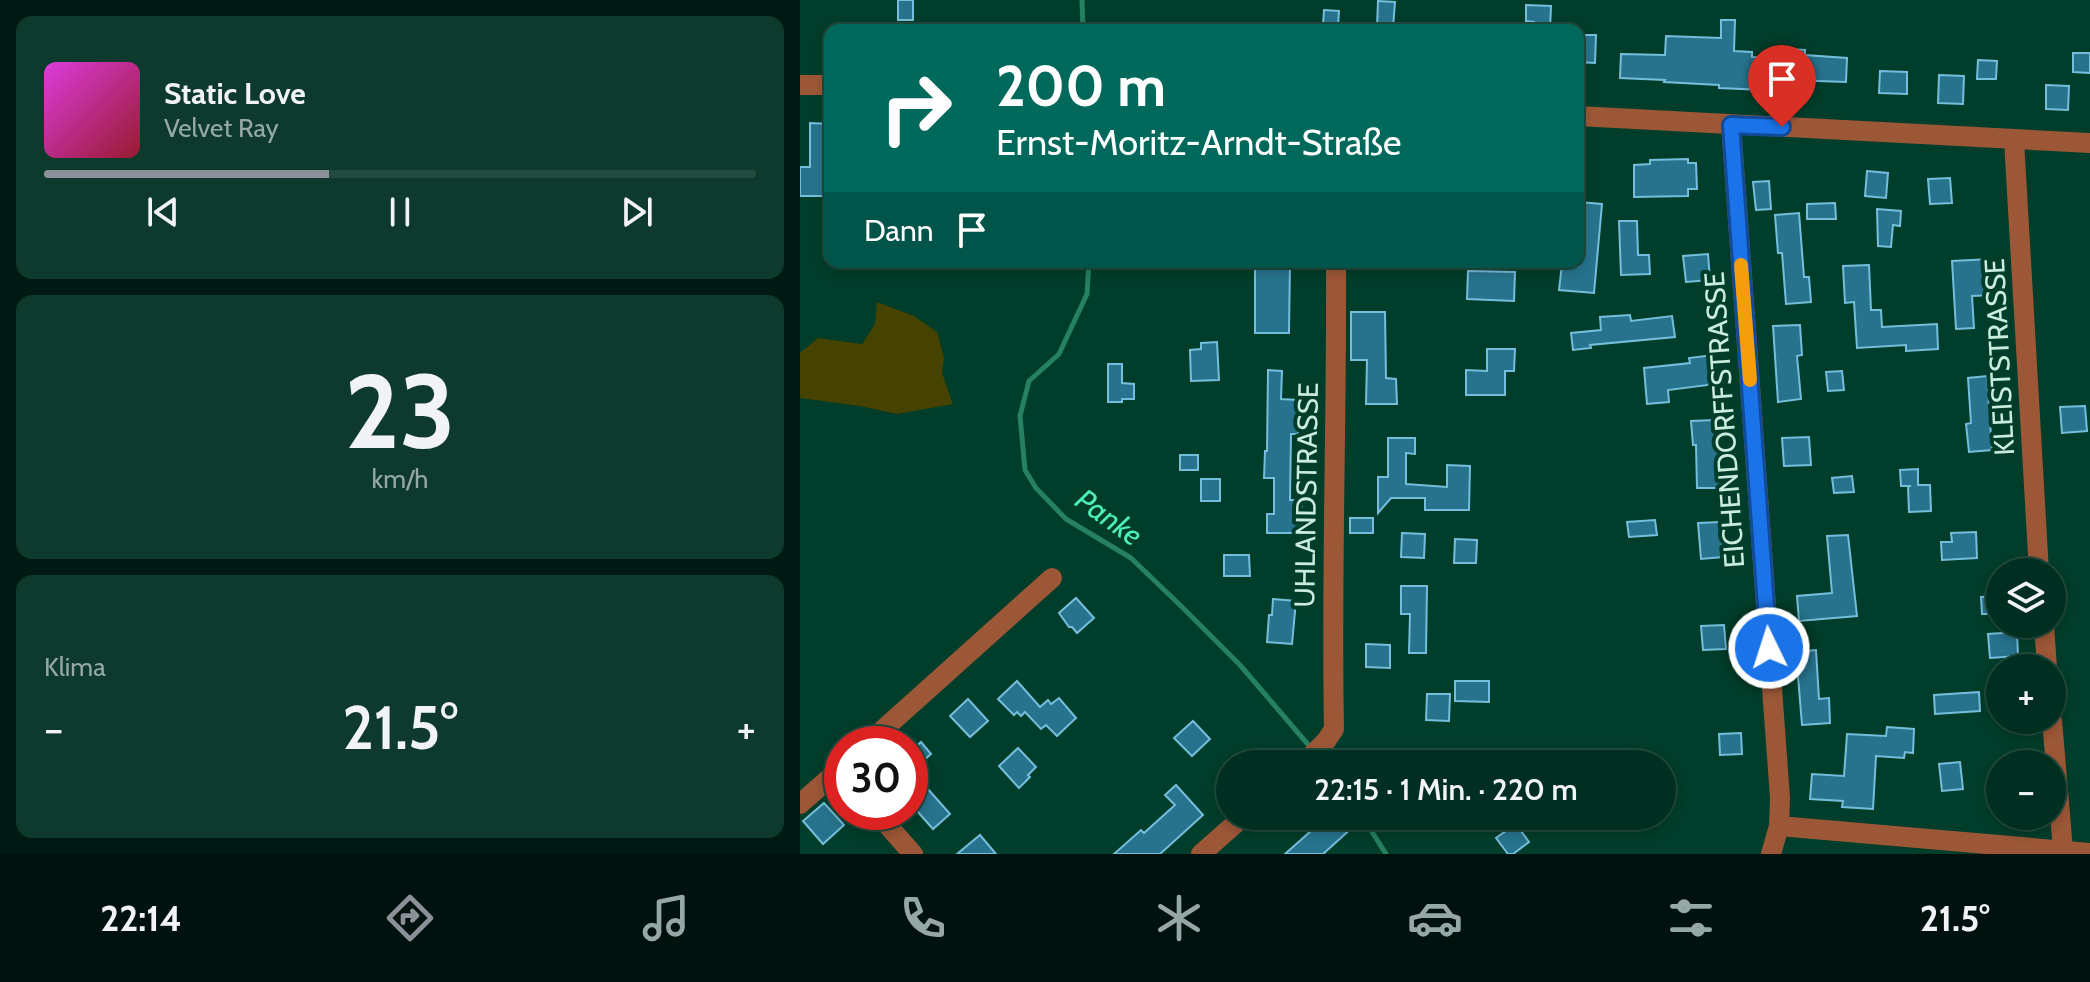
<!DOCTYPE html>
<html lang="de">
<meta charset="utf-8">
<style>
:root{--surface:#002e20;--page:#0e3a2d;--text:#f1f3f6;--muted:#95a8a5;--line:#224a3e;--accent:#8c9099}
body{margin:0;font-family:Cabin,sans-serif;background:var(--page);color:var(--text);height:100vh;display:flex;flex-direction:column;font-size:30px;white-space:nowrap}
*{box-sizing:border-box;margin:0}
p{font-size:26px;color:var(--muted)}
.icon{flex:none;width:44px;height:44px;fill:none;stroke:currentColor;stroke-width:2;stroke-linecap:round;stroke-linejoin:round}
.map{position:relative;flex:1;overflow:hidden}
.drawer{display:flex;flex-direction:column;gap:16px;padding:16px;background:#001912;width:800px}
.drawer>*{flex:none}
.banner{position:absolute;left:24px;top:24px;width:760px;height:244px;border-radius:16px;box-shadow:0 4px 12px #0003,0 0 0 2px var(--line);background:#00695c;color:#fff;overflow:hidden}
.controls{position:absolute;left:1186px;top:558px;display:grid;gap:16px}
.controls a{display:grid;place-items:center;width:80px;height:80px;border-radius:50%;background:var(--surface);box-shadow:0 4px 12px #0003,0 0 0 2px var(--line);font-size:40px}
.speed{position:absolute;left:24px;top:726px;display:flex;gap:16px;font-size:40px;font-weight:700;text-align:center}
.speed>*{display:grid;place-content:center;width:104px;height:104px;border-radius:50%;background:var(--surface);box-shadow:0 4px 12px #0003,0 0 0 2px var(--line);line-height:1}
.speed .limit{border:12px solid #d22;background:#fff;color:#111}
.pin{position:absolute;display:grid;place-items:center;width:68px;height:68px;color:#fff;margin:-82px -34px;border-radius:50% 50% 50% 0;rotate:-45deg;box-shadow:0 0 8px #0007}
.pin .icon{rotate:45deg}
.me{position:absolute;width:88px;margin:-44px;rotate:356deg;stroke-linejoin:round;filter:drop-shadow(0 0 6px #0008)}
.turn{display:flex;align-items:center;gap:28px;height:168px;padding:0 40px;font-size:36px}
.turn .icon{width:104px;height:104px;stroke-width:2.5}
.turn b{display:block;font-size:56px;line-height:68px}
.then{display:flex;align-items:center;height:76px;padding:0 40px;background:#0003;gap:16px;font-size:30px}
.big{font-size:60px;font-weight:600;line-height:1.1}
.drawer .tile{flex:1;display:flex;flex-direction:column;justify-content:center;gap:12px;min-width:0;padding:0 28px;border-radius:16px;background:var(--page)}
.drawer .dial{align-items:center;gap:0}
.dial b{font-size:104px;line-height:1}
.song{display:flex;align-items:center;gap:24px}
.cover{width:96px;height:96px;border-radius:12px;background:linear-gradient(135deg,hsl(300 70% 55%),hsl(350 70% 35%))}
.played{height:8px;border-radius:4px;background:linear-gradient(90deg,var(--accent) 40%,var(--line) 40%)}
.keys{display:flex;justify-content:space-around;direction:ltr}
.heat{display:flex;justify-content:space-between;align-items:center;font-size:44px;direction:ltr}
.trip{position:absolute;left:416px;top:750px;width:460px;height:80px;border-radius:40px;background:var(--surface);box-shadow:0 4px 12px #0003,0 0 0 2px var(--line);font-weight:600;line-height:80px;text-align:center}
.dock{display:flex;height:128px;justify-content:space-around;align-items:center;background:#00120d;color:var(--muted)}
.dock .icon{width:56px;height:56px}
.dock .selected{color:var(--accent)}
.dock b{font-size:36px;color:var(--text)}
main{display:flex;flex:1;min-height:0}
.map>svg:first-child{display:block}
.green{fill:#464200}
.lines{fill:none;stroke-linecap:round;stroke-linejoin:round}
.stream{stroke:#258160;stroke-width:5}
.building{fill:#27738d;stroke:#75bedb;stroke-width:2}
.minor{stroke:#9c5737;stroke-width:20}
.route-casing{stroke:#114b97;stroke-width:20}
.route{stroke:#1a73e8;stroke-width:14}
.slow{stroke:#f59e0b;stroke-width:14}
.labels{text-anchor:middle;dominant-baseline:central;stroke-width:8;stroke-linejoin:round;paint-order:stroke}
.street-label{font-size:28px;fill:#caecdc;stroke:#003d2a}
.water-label{font-size:30px;font-style:italic;fill:#4defb6;stroke:#003d2a}
</style>
<main>
<section class="drawer">
<div class="tile">
<div class="song"><i class="cover"></i><div><b>Static Love</b><p>Velvet Ray</p></div></div>
<div class="played"></div>
<div class="keys"><svg class="icon" aria-label="previous" viewBox="0 0 24 24"><path d="M18 5L8 12l10 7zM5 5v14"/></svg><svg class="icon" aria-label="pause" viewBox="0 0 24 24"><path d="M8 5v14M16 5v14"/></svg><svg class="icon" aria-label="next" viewBox="0 0 24 24"><path d="M6 5l10 7-10 7zM19 5v14"/></svg></div>
</div>
<div class="tile dial"><b>23</b><p>km/h</p></div>
<div class="tile"><p>Klima</p>
<div class="heat"><a>−</a><b class="big">21.5°</b><a>+</a></div>
</div>
</section>
<div class="map">
<svg width="1290" height="854" viewBox="0 0 1290 854">
<rect width="100%" height="100%" fill="#003d2a"/>
<!-- green -->
<path class="green" d="M77,302L114,316L137,332L144,357L142,373L153,404L97,414L60,406L0,398V353L18,338L62,344L75,324Z"/>
<g class="lines">
<!-- stream -->
<g class="stream">
<path d="M282,0L283,30"/>
<path d="M289,262L287,294L259,354L229,381L220,416L225,470L236,488L266,519L331,558L382,607L440,665L511,748"/>
<path d="M562,816L586,854"/>
</g>
</g>
<!-- building -->
<g class="building">
<rect x="98" y="0" width="15" height="20"/>
<path d="M578,1L595,2L593,28L577,27Z"/>
<path d="M726,5L751,6L750,30H734V22L726,21Z"/>
<path d="M524,10L539,11L538,26L523,25Z"/>
<path d="M921,20H935L934,51L952,52V57L989,58L990,49L1005,50V55L1047,58L1046,82L988,80V91L919,88V85L864,82L865,80L820,78L821,54L865,55L866,36L921,38Z"/>
<path d="M781,35H796L795,63L778,62V42H780Z"/>
<path d="M1273,53H1290V73L1273,72Z"/>
<path d="M1178,60L1197,61L1196,79H1177Z"/>
<path d="M1080,71L1107,72V94L1079,93Z"/>
<path d="M1139,75L1164,76L1163,104L1138,103Z"/>
<path d="M1246,85L1269,86L1268,110L1246,109Z"/>
<path d="M10,123L30,124V196H0V167H10Z"/>
<path d="M888,159V163H896L897,189H888V196L834,197V165L850,164V160Z"/>
<path d="M1067,171L1088,173L1086,198L1065,196Z"/>
<path d="M1150,178L1152,203L1130,204L1128,179Z"/>
<path d="M969,181L971,209L956,210L953,182Z"/>
<path d="M778,202L802,204L794,293L759,290L762,264L778,266Z"/>
<path d="M1035,203L1036,219H1007V204Z"/>
<path d="M1077,209L1101,211L1100,226L1093,225L1091,247L1078,246Z"/>
<path d="M999,213L1004,277H1009L1011,302L986,304L982,253H978L975,215Z"/>
<path d="M819,221H837L838,255H849L850,274L821,275Z"/>
<path d="M908,254L910,280L886,282L883,256Z"/>
<path d="M1191,259L1193,295L1172,296L1174,328L1156,329L1152,261Z"/>
<path d="M455,262H490L489,333H455Z"/>
<path d="M1069,265L1071,310H1081L1082,327L1137,324L1138,349L1106,351V345L1057,348L1054,302L1045,303L1043,266Z"/>
<path d="M668,271L715,272L714,301L667,299Z"/>
<path d="M551,312H585L586,378L596,379L597,404H566L567,360H551Z"/>
<path d="M830,315L831,321L872,316L875,337L790,345L791,348L773,350L771,333L801,330L800,317Z"/>
<path d="M1000,325L1002,355L997,356L1001,399L978,402L973,326Z"/>
<path d="M417,342L419,380L391,381L390,350L401,349V343Z"/>
<path d="M687,349H715L714,371H705V395H666V370L687,371Z"/>
<path d="M913,355L916,384L868,390L869,402L847,404L844,368L890,363L889,358Z"/>
<path d="M308,364H322V383L334,384V399H322V402H308Z"/>
<path d="M468,370L482,371L481,399L498,400V434H491L490,500H502V521L500,520V533H467V514H474V478H464L465,451H467Z"/>
<path d="M1042,371L1044,390L1028,391L1026,372Z"/>
<path d="M1187,376L1192,450L1169,452L1166,424L1171,423L1168,378Z"/>
<path d="M1285,406L1287,431L1262,433L1260,407Z"/>
<path d="M916,420L919,468H922V488H897L896,445H893L891,421Z"/>
<path d="M1009,437L1011,465L984,466L982,438Z"/>
<path d="M588,438H615V454L606,453V484L647,487V465L670,466L669,510H625V498H591L578,513V477H588Z"/>
<rect x="380" y="455" width="18" height="15"/>
<path d="M1118,469V485H1130L1131,511L1109,512L1108,486H1111H1101L1100,470Z"/>
<path d="M1052,476L1054,492L1034,493L1032,478Z"/>
<rect x="401" y="479" width="19" height="22"/>
<rect x="550" y="518" width="23" height="15"/>
<path d="M855,520L857,535L829,537L827,522Z"/>
<path d="M920,522L923,557L901,559L898,523Z"/>
<path d="M1176,532L1177,558L1142,560L1141,542H1152L1151,533Z"/>
<path d="M602,533L625,534L624,558L601,557Z"/>
<path d="M1048,535L1057,616L999,621L997,596L1032,593L1027,536Z"/>
<path d="M655,539L677,540L676,563H654Z"/>
<path d="M424,555H449L450,576H424Z"/>
<path d="M601,586H627L626,653H609L610,614H601Z"/>
<path d="M1200,596V614H1182L1181,597Z"/>
<path d="M276,598L294,618L277,633L272,627H269L259,613Z"/>
<path d="M473,599L496,601L492,644L467,642L469,615H472Z"/>
<path d="M924,625L926,649L903,650L901,626Z"/>
<path d="M1217,632L1218,656L1190,658L1188,634Z"/>
<path d="M566,644L590,645V668L566,667Z"/>
<path d="M1016,650L1019,699L1029,698L1030,723L1002,725L996,652Z"/>
<path d="M217,681L240,707L248,700L251,704L259,698L276,718L257,736L246,725L241,729L225,712L221,716L217,712L214,715L198,699Z"/>
<path d="M655,681H689V702L655,701Z"/>
<path d="M1179,692L1180,711L1135,714L1134,695Z"/>
<path d="M627,694H650L649,721L626,720Z"/>
<path d="M168,699L188,721L170,737L150,716Z"/>
<path d="M393,721L410,739L392,756L374,738Z"/>
<path d="M1087,727L1114,729L1113,753L1105,752L1104,758L1076,756L1073,809L1042,807L1043,801L1010,799L1012,774L1044,776L1047,734L1086,736Z"/>
<path d="M941,733L942,754L920,755L919,734Z"/>
<path d="M121,742L131,754L112,771L150,814L133,829L110,803V752Z"/>
<path d="M218,748L236,767L228,775L230,777L219,788L199,766Z"/>
<path d="M1160,762L1163,789L1142,791L1139,764Z"/>
<path d="M376,785L403,815L360,854H314L341,830L344,833L375,805L365,795Z"/>
<path d="M24,803L44,825L23,844L3,821Z"/>
<path d="M520,816H543L553,827L523,854H485L512,830L509,826Z"/>
<path d="M716,824L729,842L713,854H708L696,838Z"/>
<path d="M180,835L196,854H157Z"/>
</g>
<g class="lines">
<!-- minor -->
<g class="minor">
<path d="M0,85H30"/>
<path d="M778,116L1290,143"/>
<path d="M931,125L980,798L979,826L971,854"/>
<path d="M1214,140L1239,572"/>
<path d="M1244,624L1247,668"/>
<path d="M1252,720L1263,850"/>
<path d="M67,744L252,578"/>
<path d="M503,764L526,741L534,729C531,573 537,418 536,262"/>
<path d="M0,804L42,767"/>
<path d="M76,812L113,854"/>
<path d="M979,826L1290,853"/>
<path d="M401,854L444,816"/>
</g>
</g>
<g class="lines">
<!-- route casing -->
<g class="route-casing">
<path id="route" d="M969,648L931,125L982,127"/>
</g>
<!-- route -->
<use href="#route" class="route"/>
<!-- slow -->
<path class="slow" d="M941,265L950,380"/>
</g>
<g class="labels">
<!-- street labels -->
<g class="street-label">
<text transform="translate(1199 357) rotate(-93)">KLEISTSTRASSE</text>
<text transform="translate(924 420) rotate(-94)">EICHENDORFFSTRASSE</text>
<text transform="translate(506 495) rotate(-89)">UHLANDSTRASSE</text>
</g>
<!-- water labels -->
<g class="water-label">
<text transform="translate(309 517) rotate(36)">Panke</text>
</g>
</g>
</svg>
<div class="controls">
<a><svg class="icon" aria-label="layers" viewBox="0 0 24 24"><path d="M12 4l9 5-9 5-9-5zM3 14l9 5 9-5"/></svg></a>
<a>+</a>
<a>−</a>
</div>
<div class="speed"><div class="limit">30</div></div>
<div class="pin" style="left:982px;top:127px;background:#d93025"><svg class="icon" aria-label="arrive" viewBox="0 0 24 24"><path d="M6 21V4h12l-3 4 3 4H6"/></svg></div>
<svg class="me" style="left:969px;top:648px" viewBox="-20 -20 40 40"><circle r="17" fill="#1a73e8" stroke="#fff" stroke-width="3"/><path d="M0-11L8 9 0 5-8 9z" fill="#fff"/></svg>
<div class="trip">22:15 · 1 Min. · 220 m</div>
<div class="banner">
<div class="turn"><svg class="icon" aria-label="right" viewBox="0 0 24 24"><path d="M7 20v-9h11M14 6l5 5-5 5"/></svg><div><b>200 m</b>Ernst-Moritz-Arndt-Straße</div></div>
<div class="then">Dann<svg class="icon" aria-label="arrive" viewBox="0 0 24 24"><path d="M6 21V4h12l-3 4 3 4H6"/></svg></div>
</div>
</div>
</main>
<nav class="dock">
<b>22:14</b>
<svg class="icon selected" aria-label="directions" viewBox="0 0 24 24"><path d="M12 3l9 9-9 9-9-9zM9 14v-3h6M13 9l2 2-2 2"/></svg>
<svg class="icon" aria-label="music" viewBox="0 0 24 24"><path d="M9 18V5l10-2v13"/><circle cx="6" cy="18" r="3"/><circle cx="16" cy="16" r="3"/></svg>
<svg class="icon" aria-label="phone" viewBox="0 0 24 24"><path d="M5 4h4l2 5-3 2q2 4 5 5l2-3 5 2v4C11 20 4 13 5 4z"/></svg>
<svg class="icon" aria-label="climate" viewBox="0 0 24 24"><path d="M12 3v18M4 7l16 10M4 17L20 7"/></svg>
<svg class="icon" aria-label="car" viewBox="0 0 24 24"><path d="M5 17H2v-5l4-1 3-4h7l3 4 3 1v5h-3M9 17h6M6 11h13"/><circle cx="7" cy="17" r="2"/><circle cx="17" cy="17" r="2"/></svg>
<svg class="icon" aria-label="filters" viewBox="0 0 24 24"><path d="M4 7h16M4 17h16"/><circle cx="9" cy="7" r="2"/><circle cx="15" cy="17" r="2"/></svg>
<b>21.5°</b>
</nav>
